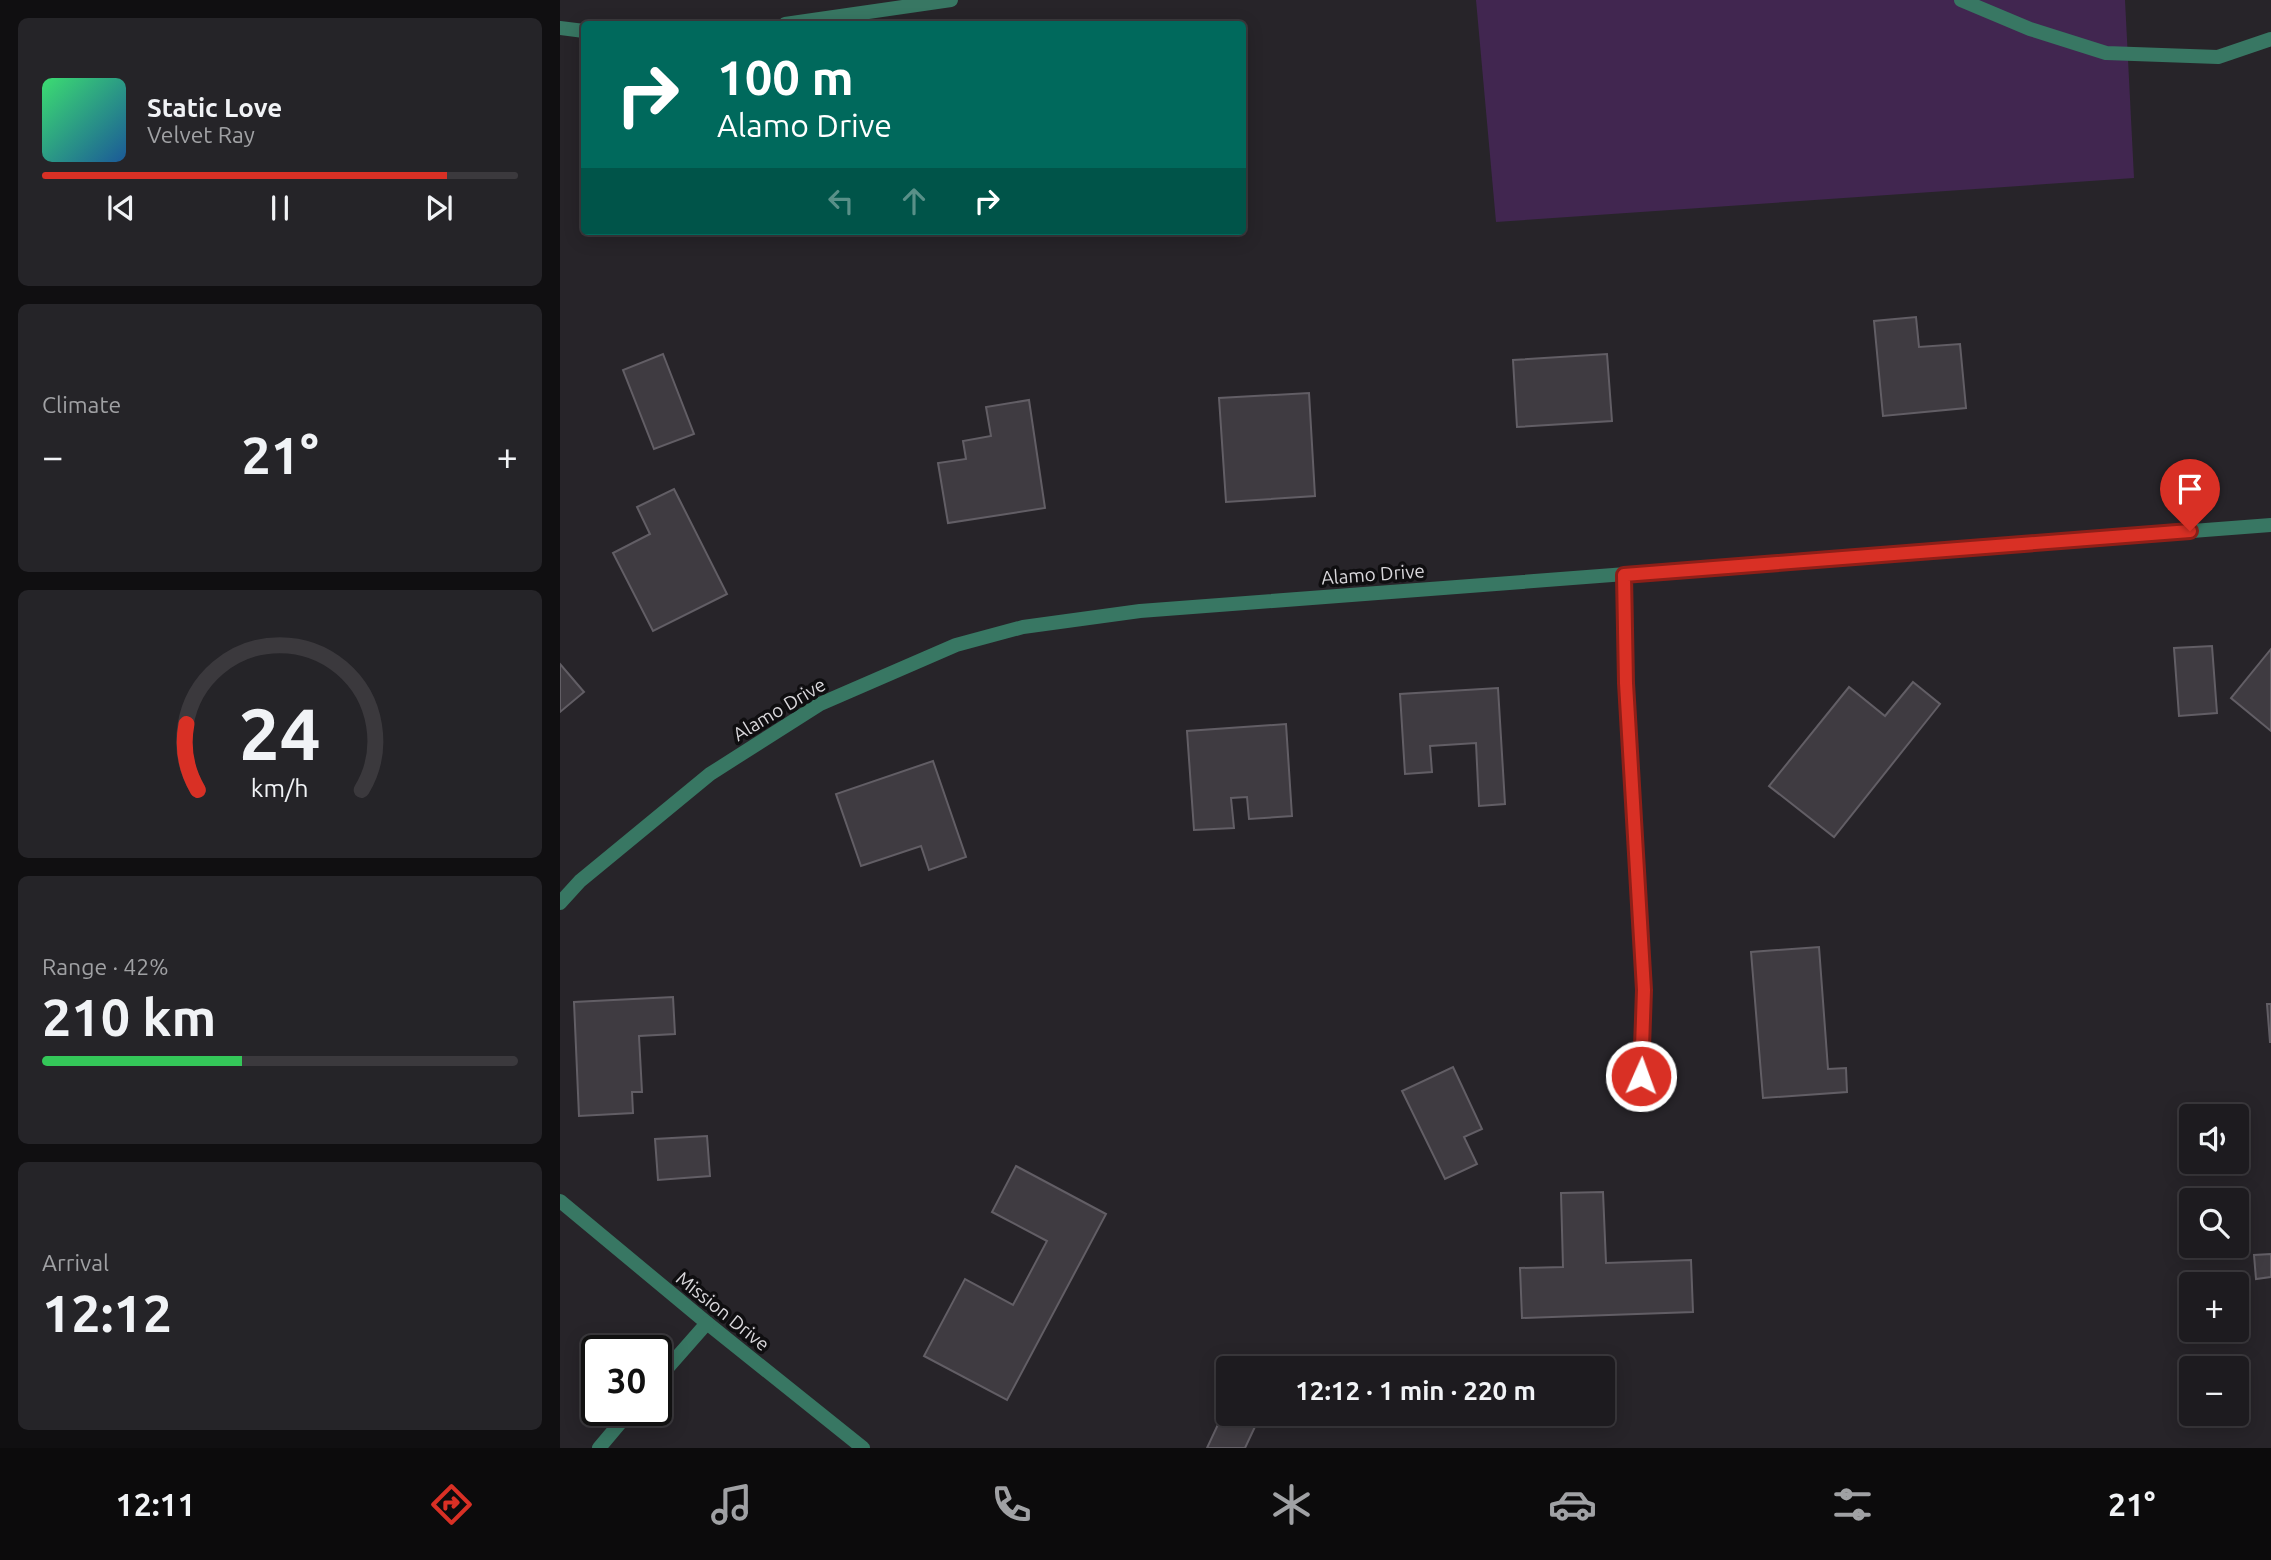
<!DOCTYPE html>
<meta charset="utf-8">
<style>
:root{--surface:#1d1b1f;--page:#252428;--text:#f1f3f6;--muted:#a0a1a4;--line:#3b393d;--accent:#d93025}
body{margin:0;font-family:Ubuntu,sans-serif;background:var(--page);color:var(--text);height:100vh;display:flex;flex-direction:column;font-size:26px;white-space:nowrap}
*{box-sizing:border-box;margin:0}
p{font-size:23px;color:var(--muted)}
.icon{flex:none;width:38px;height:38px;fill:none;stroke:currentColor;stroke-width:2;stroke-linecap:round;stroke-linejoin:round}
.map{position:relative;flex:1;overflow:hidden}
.details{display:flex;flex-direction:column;gap:18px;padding:18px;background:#100f11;width:560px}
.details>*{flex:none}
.guide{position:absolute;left:21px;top:21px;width:665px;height:214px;border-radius:7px;box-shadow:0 4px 18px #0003,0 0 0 2px var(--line);background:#00695c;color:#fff;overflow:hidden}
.buttons{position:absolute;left:1619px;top:1104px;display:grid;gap:14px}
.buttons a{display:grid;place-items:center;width:70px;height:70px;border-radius:7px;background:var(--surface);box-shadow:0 4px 18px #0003,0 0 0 2px var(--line);font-size:35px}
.speed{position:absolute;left:21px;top:1335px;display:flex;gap:14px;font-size:35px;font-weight:700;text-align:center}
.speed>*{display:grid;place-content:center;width:91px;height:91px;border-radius:50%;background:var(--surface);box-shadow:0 4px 18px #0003,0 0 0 2px var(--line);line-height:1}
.speed .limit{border:4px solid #111;border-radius:10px;background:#fff;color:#111}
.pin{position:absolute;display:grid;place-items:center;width:60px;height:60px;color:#fff;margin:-72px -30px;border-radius:50% 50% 50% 0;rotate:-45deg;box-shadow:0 0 7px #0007}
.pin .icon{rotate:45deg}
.me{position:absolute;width:77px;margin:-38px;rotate:2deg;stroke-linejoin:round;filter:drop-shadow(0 0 5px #0008)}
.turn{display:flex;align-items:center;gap:24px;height:147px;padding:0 21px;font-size:32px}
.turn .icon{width:91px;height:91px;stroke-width:2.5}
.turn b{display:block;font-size:49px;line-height:60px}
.lanes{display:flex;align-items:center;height:66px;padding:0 21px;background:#0003;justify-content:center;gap:35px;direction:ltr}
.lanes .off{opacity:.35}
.big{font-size:52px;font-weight:700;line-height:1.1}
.details .tile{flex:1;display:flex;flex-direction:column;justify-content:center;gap:10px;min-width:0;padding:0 24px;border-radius:10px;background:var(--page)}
.details .dial{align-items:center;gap:0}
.dial svg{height:182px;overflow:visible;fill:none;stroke:var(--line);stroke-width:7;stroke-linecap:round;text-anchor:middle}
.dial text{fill:var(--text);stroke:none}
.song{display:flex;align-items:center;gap:21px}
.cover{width:84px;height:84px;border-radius:10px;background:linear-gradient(135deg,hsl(140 70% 55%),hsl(210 70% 35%))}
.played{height:7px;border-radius:4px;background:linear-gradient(90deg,var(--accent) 85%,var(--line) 85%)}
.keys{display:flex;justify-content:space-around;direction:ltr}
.heat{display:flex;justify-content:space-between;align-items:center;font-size:38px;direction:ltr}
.charge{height:10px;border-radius:5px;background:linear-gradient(90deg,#34c759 42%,var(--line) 0)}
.trip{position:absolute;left:656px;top:1356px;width:399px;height:70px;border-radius:7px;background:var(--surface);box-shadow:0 4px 18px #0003,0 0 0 2px var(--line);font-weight:700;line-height:70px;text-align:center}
.dock{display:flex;height:112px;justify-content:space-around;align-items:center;background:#0c0b0c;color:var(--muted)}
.dock .icon{width:49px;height:49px}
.dock .selected{color:var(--accent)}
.dock b{font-size:32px;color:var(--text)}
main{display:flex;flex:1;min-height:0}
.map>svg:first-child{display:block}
.green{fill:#412650}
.building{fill:#3f3b41;stroke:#625e65;stroke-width:2}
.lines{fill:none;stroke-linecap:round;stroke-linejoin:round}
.minor{stroke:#387763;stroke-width:14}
.route-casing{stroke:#8d1f18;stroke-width:18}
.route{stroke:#d93025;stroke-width:12}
.labels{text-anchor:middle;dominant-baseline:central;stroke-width:7;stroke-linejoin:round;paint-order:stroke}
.street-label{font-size:19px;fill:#d9d7db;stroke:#0f0e10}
</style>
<main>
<section class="details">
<div class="tile">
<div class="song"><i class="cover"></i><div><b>Static Love</b><p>Velvet Ray</p></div></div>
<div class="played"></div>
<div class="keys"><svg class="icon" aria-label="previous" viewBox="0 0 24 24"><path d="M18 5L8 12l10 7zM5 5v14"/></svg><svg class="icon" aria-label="pause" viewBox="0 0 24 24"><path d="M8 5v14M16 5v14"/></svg><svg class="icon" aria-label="next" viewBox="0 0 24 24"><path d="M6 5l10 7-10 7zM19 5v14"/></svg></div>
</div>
<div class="tile"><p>Climate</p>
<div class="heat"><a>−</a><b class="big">21°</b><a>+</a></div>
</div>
<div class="tile dial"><svg viewBox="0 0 100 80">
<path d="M14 69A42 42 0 1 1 86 69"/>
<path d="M14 69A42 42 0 0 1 9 40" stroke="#d93025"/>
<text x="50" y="56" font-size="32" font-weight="700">24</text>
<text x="50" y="72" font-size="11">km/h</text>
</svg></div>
<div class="tile"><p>Range · 42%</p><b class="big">210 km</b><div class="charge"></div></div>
<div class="tile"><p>Arrival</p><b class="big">12:12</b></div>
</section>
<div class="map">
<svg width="1711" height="1448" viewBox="0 0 1711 1448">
<rect width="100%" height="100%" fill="#272429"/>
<!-- green -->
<path class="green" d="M916,0H1565L1574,178L936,222Z"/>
<!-- building -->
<g class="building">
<path d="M1356,317L1359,347L1400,344L1406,408L1323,416L1314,321Z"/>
<path d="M103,354L134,434L94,449L63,370Z"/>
<path d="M1047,354L1052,421L957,427L953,360Z"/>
<path d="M749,393L755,496L666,502L659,398Z"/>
<path d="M469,400L485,508L388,523L378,463L406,459L403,441L431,436L426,407Z"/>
<path d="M114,489L167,594L93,631L53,553L90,534L77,507Z"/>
<path d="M1652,646L1657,713L1619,716L1614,648Z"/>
<path d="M1711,649V731L1671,698Z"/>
<path d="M0,664L24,692L0,712Z"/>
<path d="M1353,682L1380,704L1274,837L1209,786L1289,687L1325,716Z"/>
<path d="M938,688L945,804L919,806L916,743L870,746L872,772L845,774L840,694Z"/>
<path d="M726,724L732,816L689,819L687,797L671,798L674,828L634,830L627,731Z"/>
<path d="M373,761L406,857L369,870L361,846L301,866L276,794Z"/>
<path d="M1259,947L1268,1069L1286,1068L1287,1092L1203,1098L1191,952Z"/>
<path d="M113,997L115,1034L79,1036L82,1092H72L73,1113L19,1116L14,1002Z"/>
<path d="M1707,1004H1711V1042H1710Z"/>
<path d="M893,1067L922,1129L904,1137L917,1164L885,1179L842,1091Z"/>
<path d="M147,1136L150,1176L98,1180L95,1139Z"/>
<path d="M456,1166L546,1214L447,1400L364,1356L405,1279L453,1305L487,1241L432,1212Z"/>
<path d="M1043,1192L1046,1263L1131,1260L1133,1312L962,1318L960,1268L1003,1267L1001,1193Z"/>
<path d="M1711,1254V1277L1696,1279L1694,1255Z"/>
<path d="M668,1403V1414H701L685,1448H647Z"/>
</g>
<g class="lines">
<!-- minor -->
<g class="minor">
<path d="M1401,0L1470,29L1546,53L1658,57L1711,39"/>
<path d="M225,24L391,0"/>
<path d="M0,28L24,31"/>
<path d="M1064,575L1066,683L1084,990L1081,1076"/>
<path d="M0,903L20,881L150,774L260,704L396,645L463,627L580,611L1711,525"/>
<path d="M0,1201L147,1323L303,1448"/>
<path d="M96,1381L147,1323"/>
<path d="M39,1448L71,1410"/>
</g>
</g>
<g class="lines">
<!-- route casing -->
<g class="route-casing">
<path id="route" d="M1081,1076L1084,990L1066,683L1064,575L1630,531"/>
</g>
<!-- route -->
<use href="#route" class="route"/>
</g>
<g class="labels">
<!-- street labels -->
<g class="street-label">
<text transform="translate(813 574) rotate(-4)">Alamo Drive</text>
<text transform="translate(219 709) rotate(-31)">Alamo Drive</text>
<text transform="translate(163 1311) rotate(39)">Mission Drive</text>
</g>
</g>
</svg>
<div class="buttons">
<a><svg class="icon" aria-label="sound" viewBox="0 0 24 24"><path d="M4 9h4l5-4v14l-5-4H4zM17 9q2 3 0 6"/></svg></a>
<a><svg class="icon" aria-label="search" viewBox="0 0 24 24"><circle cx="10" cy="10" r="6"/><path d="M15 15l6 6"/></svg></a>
<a>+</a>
<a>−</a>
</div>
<div class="speed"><div class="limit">30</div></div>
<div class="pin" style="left:1630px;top:531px;background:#d93025"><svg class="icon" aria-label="arrive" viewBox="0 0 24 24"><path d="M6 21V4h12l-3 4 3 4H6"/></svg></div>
<svg class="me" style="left:1081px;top:1076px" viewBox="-20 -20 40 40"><circle r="17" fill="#d93025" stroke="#fff" stroke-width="3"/><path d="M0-11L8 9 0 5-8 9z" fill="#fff"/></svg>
<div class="trip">12:12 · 1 min · 220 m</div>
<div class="guide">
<div class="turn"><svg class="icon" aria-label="right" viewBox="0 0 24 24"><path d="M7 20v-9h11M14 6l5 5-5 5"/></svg><div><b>100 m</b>Alamo Drive</div></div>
<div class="lanes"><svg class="icon off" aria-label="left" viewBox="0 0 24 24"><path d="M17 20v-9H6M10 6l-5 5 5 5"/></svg><svg class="icon off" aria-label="ahead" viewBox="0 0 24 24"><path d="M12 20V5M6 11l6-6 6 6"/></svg><svg class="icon" aria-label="right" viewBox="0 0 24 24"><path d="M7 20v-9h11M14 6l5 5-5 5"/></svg></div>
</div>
</div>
</main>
<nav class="dock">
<b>12:11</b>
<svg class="icon selected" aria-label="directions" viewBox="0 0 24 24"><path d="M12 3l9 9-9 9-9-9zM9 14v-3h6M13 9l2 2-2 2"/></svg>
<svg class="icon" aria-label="music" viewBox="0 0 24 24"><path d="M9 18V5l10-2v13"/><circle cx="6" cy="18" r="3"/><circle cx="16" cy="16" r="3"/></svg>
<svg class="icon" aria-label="phone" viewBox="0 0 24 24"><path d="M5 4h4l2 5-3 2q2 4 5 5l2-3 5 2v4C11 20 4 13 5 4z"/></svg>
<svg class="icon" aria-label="climate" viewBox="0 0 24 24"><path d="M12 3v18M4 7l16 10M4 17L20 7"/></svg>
<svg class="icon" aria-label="car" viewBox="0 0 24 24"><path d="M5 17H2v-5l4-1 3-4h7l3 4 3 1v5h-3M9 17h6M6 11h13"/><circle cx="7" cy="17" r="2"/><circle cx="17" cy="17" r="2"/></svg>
<svg class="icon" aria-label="filters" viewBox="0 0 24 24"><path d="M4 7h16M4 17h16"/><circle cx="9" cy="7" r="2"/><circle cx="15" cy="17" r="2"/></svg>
<b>21°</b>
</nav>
